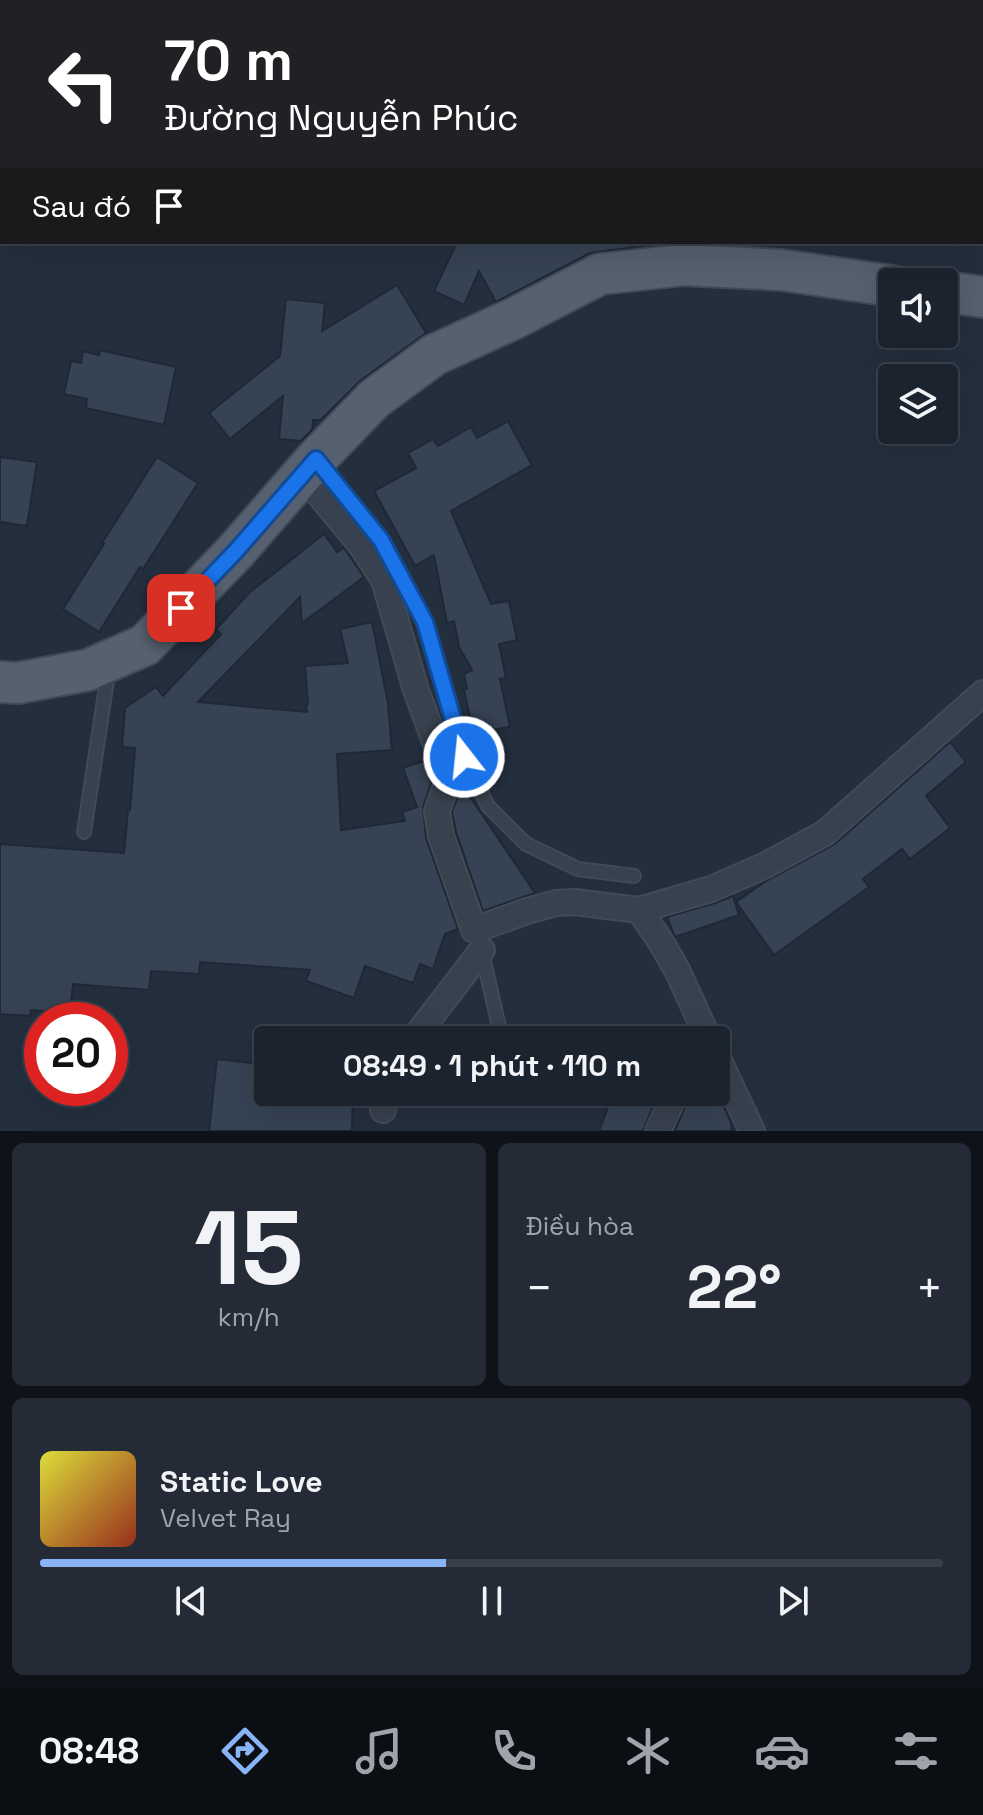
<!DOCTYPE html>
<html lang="vi">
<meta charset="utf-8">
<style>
:root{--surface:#1b232e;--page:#242b36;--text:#f1f3f6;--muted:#a0a4aa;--line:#39404a;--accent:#8ab4f8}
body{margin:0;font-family:"Space Grotesk",sans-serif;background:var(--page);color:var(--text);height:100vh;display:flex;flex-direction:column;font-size:30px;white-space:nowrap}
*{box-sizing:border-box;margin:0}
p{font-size:26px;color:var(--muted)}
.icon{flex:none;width:44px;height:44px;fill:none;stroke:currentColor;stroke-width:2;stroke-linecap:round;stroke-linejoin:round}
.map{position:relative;height:1131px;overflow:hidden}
.panel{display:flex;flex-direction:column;gap:12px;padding:12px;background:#0f1319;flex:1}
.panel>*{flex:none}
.banner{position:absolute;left:0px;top:0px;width:984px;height:244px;box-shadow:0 8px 32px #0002,0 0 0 2px var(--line);background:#202124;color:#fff;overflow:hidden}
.buttons{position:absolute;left:878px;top:268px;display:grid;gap:16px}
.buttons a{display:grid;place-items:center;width:80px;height:80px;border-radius:8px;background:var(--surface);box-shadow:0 8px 32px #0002,0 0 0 2px var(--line);font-size:40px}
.speed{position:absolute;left:24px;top:1002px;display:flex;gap:16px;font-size:40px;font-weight:700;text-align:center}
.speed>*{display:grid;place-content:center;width:104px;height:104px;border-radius:50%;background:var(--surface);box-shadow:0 8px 32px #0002,0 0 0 2px var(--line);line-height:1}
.speed .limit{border:12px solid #d22;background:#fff;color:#111}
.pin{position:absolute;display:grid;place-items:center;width:68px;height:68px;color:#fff;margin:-34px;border-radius:16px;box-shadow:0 4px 12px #0006}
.me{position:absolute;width:88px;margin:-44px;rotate:344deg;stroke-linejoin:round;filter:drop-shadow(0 0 6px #0008)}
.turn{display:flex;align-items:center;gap:28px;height:168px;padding:0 32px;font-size:36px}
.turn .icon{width:104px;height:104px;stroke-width:2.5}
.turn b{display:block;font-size:56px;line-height:68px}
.then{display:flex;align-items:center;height:76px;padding:0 32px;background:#0003;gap:16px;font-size:30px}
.big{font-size:60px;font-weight:600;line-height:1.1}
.panel .widget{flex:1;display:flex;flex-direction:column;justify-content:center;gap:12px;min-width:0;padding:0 28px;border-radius:12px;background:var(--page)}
.panel .dial{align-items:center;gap:0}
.dial b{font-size:104px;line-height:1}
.song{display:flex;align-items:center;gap:24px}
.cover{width:96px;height:96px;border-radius:12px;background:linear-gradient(135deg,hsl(60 70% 55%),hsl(10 70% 35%))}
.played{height:8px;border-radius:4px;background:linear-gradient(90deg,var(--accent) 45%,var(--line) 45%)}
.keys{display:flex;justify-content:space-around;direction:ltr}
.heat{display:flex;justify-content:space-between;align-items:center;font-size:44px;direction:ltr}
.panel .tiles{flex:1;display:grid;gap:12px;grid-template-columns:1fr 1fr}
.widget:last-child{grid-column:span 2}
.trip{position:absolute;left:254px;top:1026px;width:476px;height:80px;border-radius:8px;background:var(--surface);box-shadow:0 8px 32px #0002,0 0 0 2px var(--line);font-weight:600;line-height:80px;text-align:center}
.dock{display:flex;height:128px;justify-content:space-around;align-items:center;background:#0b0e12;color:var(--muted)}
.dock .icon{width:56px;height:56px}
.dock .current{color:var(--accent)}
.dock b{font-size:36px;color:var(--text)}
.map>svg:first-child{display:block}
.water{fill:#17263c}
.building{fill:#364354;stroke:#1f2835;stroke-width:2}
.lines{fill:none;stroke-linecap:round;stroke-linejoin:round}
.service-casing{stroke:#414a57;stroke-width:16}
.minor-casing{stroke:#414a57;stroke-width:28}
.primary-casing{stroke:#414a57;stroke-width:44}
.path{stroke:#3f5557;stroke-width:5;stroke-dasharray:6 6;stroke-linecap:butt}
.service{stroke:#38414e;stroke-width:12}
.minor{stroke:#38414e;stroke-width:24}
.primary{stroke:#56606e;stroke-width:40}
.route-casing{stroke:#114b97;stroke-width:20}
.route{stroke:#1a73e8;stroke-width:14}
</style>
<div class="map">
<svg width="983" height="1131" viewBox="0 0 983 1131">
<rect width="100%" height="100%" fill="#242f3e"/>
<!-- water -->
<path class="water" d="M0,0H983V156L982,2H2V21H0Z"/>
<!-- building -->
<g class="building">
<path d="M457,242H634L635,247L590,253L496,302L479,271L464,305L434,291Z"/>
<path d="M397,285L426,333L360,381L321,420H313L312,430L301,441L279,439L283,396L230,439L209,413L280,356L286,299L325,303L322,331Z"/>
<path d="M100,350L176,367L164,425L86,408L87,399L64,394L71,361L81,363L83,351L99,355Z"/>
<path d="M508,421L532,465L451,511L491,604L509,601L517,640L499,644L506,678L500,679L510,727L473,733L464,689H467L464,674L472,670L459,647L454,621L447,623L434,555L415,566L374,491L416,468L408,453L433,439L438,446L471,427L477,438Z"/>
<path d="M0,457L37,462L27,526L0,522Z"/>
<path d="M157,457L198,483L143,569L140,567L99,632L63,609L104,544L102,543Z"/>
<path d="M324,534L337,552L344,548L364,577L302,623L300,597L198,702L307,712L306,705L308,704L305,666L348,663L340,629L372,622L388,703L392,750L337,754L341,830L405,821L402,812L417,807L403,768L426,760L432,781L423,807L426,838L458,929L445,934L433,969L420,964L413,983L365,966L354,998L306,981L310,970L200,962L199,974L151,971L149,990L73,984L70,1013L31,1010L30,1016L0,1014V844L124,853L128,810H130L135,748L122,747L125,708L156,687L163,696L221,634L216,629L250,592Z"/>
<path d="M950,742L966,762L926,796L950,828L910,859L902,849L863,879L869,887L774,955L736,902L766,881L835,844Z"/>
<path d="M462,785L535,893L483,911L456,832L452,812Z"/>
<path d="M733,896L739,915L675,937L667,917L715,903Z"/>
<path d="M217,1059L268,1065V1092H353L352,1131H209Z"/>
<path d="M614,1092H659L643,1131H599Z"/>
<path d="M691,1092H717L731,1122L732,1131H675Z"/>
</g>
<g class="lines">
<!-- service casing -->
<g class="service-casing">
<g id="service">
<path d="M320,465L381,540L425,622L464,757L488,806L526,844L578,869L634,876"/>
<path d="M84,832L109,667"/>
<path d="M482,952L502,1040"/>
</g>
</g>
<!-- minor casing -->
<g class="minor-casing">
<g id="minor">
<path d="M302,474L361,545L384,580L416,690L446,772L447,783L437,811L441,836L474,930L527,911L556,903L575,902L639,910L711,889L766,865L825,833L983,693"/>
<path d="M639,910L661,942L678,972L709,1040"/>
<path d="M413,1040L482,950"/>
<path d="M716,1054L752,1131"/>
<path d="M383,1110L388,1092"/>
<path d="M658,1131L676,1092"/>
</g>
</g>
<!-- primary casing -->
<g class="primary-casing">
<g id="primary">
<path d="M944,292L983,297"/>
<path d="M0,682L18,683L88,670L145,645L235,552L316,459L374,399L434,355L515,318L600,274L684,265L782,270L892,286"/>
</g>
</g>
<!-- path -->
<path class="path" d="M0,206H2"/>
<!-- service -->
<use href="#service" class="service"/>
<!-- minor -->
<use href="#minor" class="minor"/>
<!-- primary -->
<use href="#primary" class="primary"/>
</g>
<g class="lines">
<!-- route casing -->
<g class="route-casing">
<path id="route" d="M181,608L235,552L316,459L381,540L425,622L464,757"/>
</g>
<!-- route -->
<use href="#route" class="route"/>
</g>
</svg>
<div class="buttons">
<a><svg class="icon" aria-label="sound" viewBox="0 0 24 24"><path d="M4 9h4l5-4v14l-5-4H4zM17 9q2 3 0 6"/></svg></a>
<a><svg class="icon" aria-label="layers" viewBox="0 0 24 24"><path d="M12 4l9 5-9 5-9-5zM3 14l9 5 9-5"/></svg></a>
</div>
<div class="speed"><div class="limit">20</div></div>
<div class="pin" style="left:181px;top:608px;background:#d93025"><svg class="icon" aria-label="arrive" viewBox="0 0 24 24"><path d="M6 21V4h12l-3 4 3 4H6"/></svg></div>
<svg class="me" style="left:464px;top:757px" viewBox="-20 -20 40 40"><circle r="17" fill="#1a73e8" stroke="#fff" stroke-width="3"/><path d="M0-11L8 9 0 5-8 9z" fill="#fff"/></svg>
<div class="trip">08:49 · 1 phút · 110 m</div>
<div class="banner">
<div class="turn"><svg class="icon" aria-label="left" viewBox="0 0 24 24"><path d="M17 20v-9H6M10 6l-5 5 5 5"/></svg><div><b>70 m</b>Đường Nguyễn Phúc</div></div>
<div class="then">Sau đó<svg class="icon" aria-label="arrive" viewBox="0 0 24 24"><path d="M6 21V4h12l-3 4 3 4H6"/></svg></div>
</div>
</div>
<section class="panel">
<div class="tiles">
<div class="widget dial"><b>15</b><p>km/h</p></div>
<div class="widget"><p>Điều hòa</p>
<div class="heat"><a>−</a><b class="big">22°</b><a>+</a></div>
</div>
<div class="widget">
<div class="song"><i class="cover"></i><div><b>Static Love</b><p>Velvet Ray</p></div></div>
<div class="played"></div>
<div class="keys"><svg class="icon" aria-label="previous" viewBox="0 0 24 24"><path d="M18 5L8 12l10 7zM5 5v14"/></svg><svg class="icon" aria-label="pause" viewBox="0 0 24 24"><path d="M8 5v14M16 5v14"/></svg><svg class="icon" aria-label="next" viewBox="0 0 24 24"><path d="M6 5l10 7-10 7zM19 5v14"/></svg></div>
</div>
</div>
</section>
<nav class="dock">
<b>08:48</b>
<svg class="icon current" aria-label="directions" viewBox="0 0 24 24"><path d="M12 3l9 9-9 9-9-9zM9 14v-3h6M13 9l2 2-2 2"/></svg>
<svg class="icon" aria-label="music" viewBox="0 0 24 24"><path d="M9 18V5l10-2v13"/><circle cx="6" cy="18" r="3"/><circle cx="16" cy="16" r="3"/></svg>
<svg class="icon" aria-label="phone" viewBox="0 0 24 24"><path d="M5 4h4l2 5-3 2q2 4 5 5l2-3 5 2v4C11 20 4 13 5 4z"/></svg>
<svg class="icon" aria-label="climate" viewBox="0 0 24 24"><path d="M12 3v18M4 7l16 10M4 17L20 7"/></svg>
<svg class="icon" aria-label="car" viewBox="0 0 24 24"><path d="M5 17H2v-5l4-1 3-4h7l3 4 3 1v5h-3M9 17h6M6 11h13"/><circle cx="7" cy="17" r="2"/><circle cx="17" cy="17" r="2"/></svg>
<svg class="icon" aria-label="filters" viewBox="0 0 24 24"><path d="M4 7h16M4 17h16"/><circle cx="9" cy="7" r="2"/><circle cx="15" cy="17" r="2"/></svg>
</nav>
